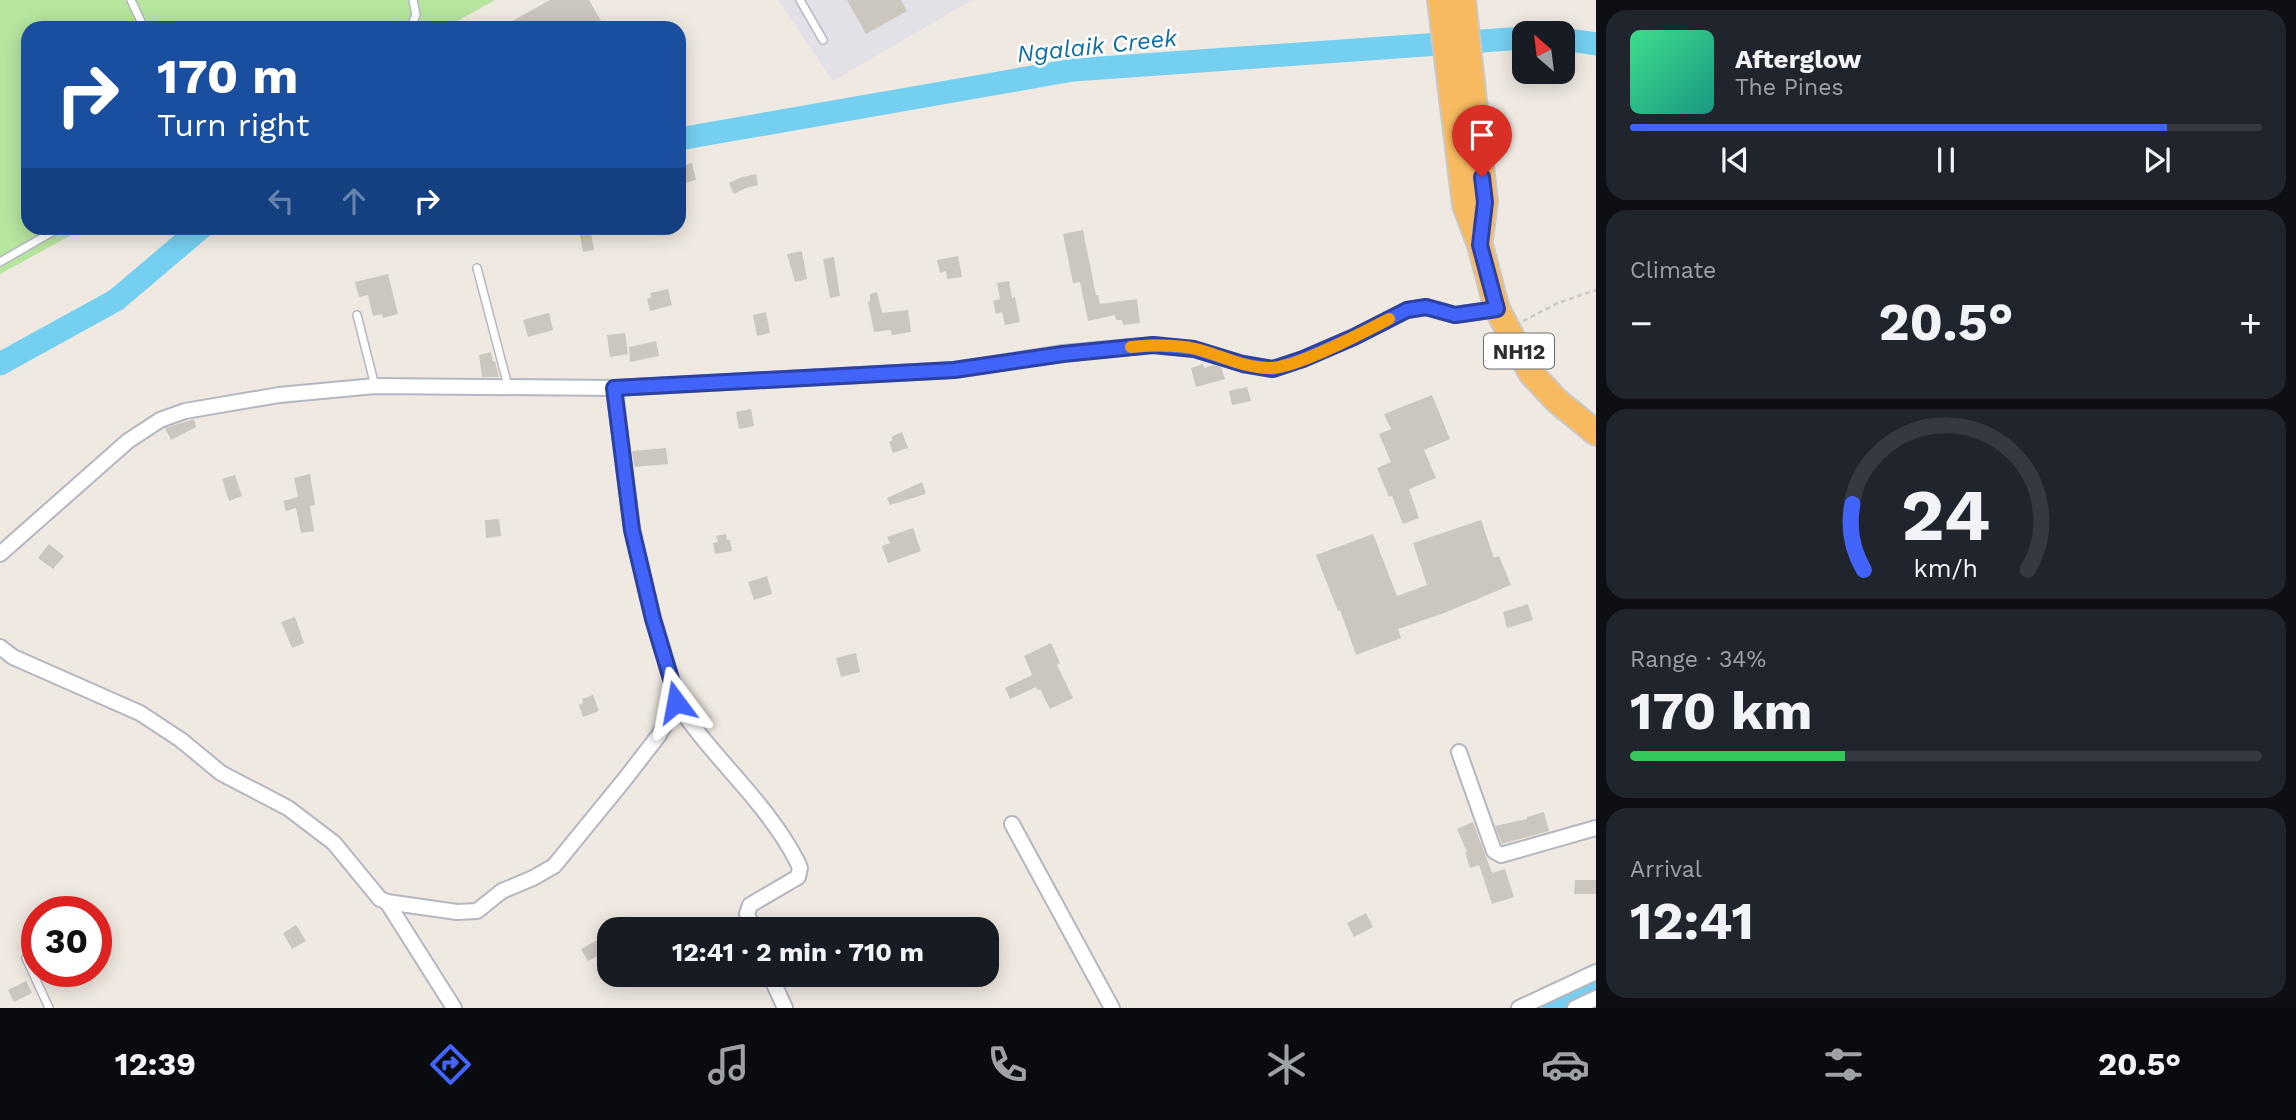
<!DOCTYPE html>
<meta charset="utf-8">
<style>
:root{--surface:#171b24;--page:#20242c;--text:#f1f3f6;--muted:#9ea1a6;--line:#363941;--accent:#4264fb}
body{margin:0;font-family:"Work Sans",sans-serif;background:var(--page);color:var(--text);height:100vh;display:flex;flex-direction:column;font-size:26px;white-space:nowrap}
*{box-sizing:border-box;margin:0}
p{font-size:23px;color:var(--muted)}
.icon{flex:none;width:38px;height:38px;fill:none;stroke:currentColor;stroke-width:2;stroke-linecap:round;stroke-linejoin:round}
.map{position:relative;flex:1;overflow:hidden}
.sheet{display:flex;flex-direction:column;gap:10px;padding:10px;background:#0d0f14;width:700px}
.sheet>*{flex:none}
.banner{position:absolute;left:21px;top:21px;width:665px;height:214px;border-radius:21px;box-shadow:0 4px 18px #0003;background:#1a4fa0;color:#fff;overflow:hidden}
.needle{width:46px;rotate:332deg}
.controls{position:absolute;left:1512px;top:21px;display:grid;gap:14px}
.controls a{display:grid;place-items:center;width:63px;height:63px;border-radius:14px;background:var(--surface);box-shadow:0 4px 18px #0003;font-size:35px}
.speed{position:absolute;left:21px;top:896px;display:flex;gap:14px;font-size:35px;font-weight:700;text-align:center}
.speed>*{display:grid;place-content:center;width:91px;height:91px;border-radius:50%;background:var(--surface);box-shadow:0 4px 18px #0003;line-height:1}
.speed .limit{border:10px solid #d22;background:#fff;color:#111}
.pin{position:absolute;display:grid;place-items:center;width:60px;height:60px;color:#fff;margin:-72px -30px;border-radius:50% 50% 50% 0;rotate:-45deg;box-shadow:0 0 7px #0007}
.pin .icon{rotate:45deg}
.me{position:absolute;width:77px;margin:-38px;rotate:347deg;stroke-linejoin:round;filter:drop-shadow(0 0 5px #0008)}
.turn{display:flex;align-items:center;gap:24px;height:147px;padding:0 21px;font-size:32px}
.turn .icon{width:91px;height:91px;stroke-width:2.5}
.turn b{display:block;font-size:49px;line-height:60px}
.lanes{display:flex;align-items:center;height:66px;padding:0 21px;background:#0003;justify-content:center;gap:35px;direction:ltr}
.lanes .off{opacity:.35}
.big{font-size:52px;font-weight:700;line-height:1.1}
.sheet .widget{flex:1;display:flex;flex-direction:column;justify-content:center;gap:10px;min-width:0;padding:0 24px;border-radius:21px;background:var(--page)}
.sheet .dial{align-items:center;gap:0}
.dial svg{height:182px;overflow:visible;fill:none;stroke:var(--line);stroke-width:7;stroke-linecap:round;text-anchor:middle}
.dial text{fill:var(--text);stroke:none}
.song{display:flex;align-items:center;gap:21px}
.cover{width:84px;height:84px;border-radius:10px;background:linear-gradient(135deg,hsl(150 70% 55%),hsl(170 70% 35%))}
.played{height:7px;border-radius:4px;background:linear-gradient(90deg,var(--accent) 85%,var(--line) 85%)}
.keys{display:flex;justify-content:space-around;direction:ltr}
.heat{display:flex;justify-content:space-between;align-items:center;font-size:38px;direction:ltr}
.charge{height:10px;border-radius:5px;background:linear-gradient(90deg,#34c759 34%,var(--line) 0)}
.trip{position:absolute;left:597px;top:917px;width:402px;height:70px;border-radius:21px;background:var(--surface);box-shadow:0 4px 18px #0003;font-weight:700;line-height:70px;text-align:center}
.tab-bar{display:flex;height:112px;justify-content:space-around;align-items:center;background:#090b0e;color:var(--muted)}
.tab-bar .icon{width:49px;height:49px}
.tab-bar .on{color:var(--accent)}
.tab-bar b{font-size:32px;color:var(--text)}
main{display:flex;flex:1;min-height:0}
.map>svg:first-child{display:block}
.industrial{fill:#e3e1e8}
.green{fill:#b6e59e}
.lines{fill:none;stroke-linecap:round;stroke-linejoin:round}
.canal{stroke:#75cff0;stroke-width:14}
.river{stroke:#75cff0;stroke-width:23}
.building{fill:#cbc7bf}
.service-casing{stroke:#b4b7c1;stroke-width:10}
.minor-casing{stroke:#b4b7c1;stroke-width:18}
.trunk-casing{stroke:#c9c9c9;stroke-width:28}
.path{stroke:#c9c9c9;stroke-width:2.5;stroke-dasharray:5 3.5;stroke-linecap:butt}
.service{stroke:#fff;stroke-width:7}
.minor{stroke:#fff;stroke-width:14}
.trunk{stroke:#f8ba60;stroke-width:24}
.route-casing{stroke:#2b41a3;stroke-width:18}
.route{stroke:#4264fb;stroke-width:12}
.slow{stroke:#f59e0b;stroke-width:12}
.labels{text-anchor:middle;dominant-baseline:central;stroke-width:5;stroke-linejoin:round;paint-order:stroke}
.shield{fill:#fff;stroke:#6d6d6d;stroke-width:2}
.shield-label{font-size:21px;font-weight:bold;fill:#2e2e2e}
.water-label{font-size:24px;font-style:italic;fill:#0d6fa3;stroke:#fff}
</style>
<main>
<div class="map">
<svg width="1596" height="1008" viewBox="0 0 1596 1008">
<rect width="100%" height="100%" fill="#efe9e1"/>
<!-- industrial -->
<path class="industrial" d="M778,0H972L833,81Z"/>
<!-- green -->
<path class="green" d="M0,0H495L445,28H28V228H84L0,274Z"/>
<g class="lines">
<!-- canal -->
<path class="canal" d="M1549,1008L1596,986"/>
<!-- river -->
<g class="river">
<path d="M1563,39L1596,44"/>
<path d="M679,139L1073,70L1524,38"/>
<path d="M0,364L116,300L201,228"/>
</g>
</g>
<!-- building -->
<g class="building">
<path d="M550,0H589L605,28H500Z"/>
<path d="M847,0H901L907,11L866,34Z"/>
<path d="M692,163L696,180L682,184L681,177L679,178V167Z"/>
<path d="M756,174L758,185L746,188L734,194L729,183L742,177Z"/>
<path d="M590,228L594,250L583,252L579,230Z"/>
<path d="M1083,230L1096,295H1098L1100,304L1137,299L1140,323L1123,325L1122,320H1116L1115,315L1088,321L1080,282L1073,283L1063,234Z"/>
<path d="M802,251L807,279L795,282L787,254Z"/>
<path d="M958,256L962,277L947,279L946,271L940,273L937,260Z"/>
<path d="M834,257L840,296L830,298L823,259Z"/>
<path d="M388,274L398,314L383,318L382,314L373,316L368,295L359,297L355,282Z"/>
<path d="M1009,281L1012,298L1015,297L1020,322L1005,325L1002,312L996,314L993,301L1000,299L997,283Z"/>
<path d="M668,289L672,305L650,311L647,299L651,297L650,293Z"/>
<path d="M877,292L882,313L908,310L911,332L892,335L891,330L874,332L868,302L870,301V294Z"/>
<path d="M766,312L770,333L757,336L753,315Z"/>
<path d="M549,313L553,330L528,337L523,320Z"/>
<path d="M625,333L628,354L610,357L607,335Z"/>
<path d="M656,341L659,356L630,362L629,347Z"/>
<path d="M491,352L493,362L495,361L499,377H482L479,355Z"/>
<path d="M1203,364L1204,368L1213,365L1221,367L1225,379L1196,387L1191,368Z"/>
<path d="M1247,387L1251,401L1232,405L1229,391Z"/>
<path d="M1432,395L1450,439L1424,450L1436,478L1409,489L1419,518L1403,524L1392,496L1389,497L1377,468L1391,462L1379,434L1391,429L1384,414Z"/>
<path d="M751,409L754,426L739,429L736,412Z"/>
<path d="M194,419L196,427L171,440L165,428Z"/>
<path d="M902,432L908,448L893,453L889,442L893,440L891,437Z"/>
<path d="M666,448L668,464L634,467L632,451Z"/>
<path d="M310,474L315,505L310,506L314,531L301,533L296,508L286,511L283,501L298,497L294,478Z"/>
<path d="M235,475L242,496L229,501L222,479Z"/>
<path d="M922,482L926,494L890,505L887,498Z"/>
<path d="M499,519L501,536L486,538L485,520Z"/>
<path d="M1481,520L1494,558L1499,556L1511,585L1444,613L1398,629L1401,638L1356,655L1340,610L1338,611L1316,555L1373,534L1397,596L1427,585L1413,543Z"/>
<path d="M913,528L921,551L888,563L882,546L890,543L887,537Z"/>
<path d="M726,534L727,540H730L732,551L715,554L713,543L718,542L716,536Z"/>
<path d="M49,544L64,556L53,569L38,558Z"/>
<path d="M767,576L772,594L754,600L748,582Z"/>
<path d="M1528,604L1533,620L1507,628L1503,612Z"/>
<path d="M295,617L304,643L292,648L281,622Z"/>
<path d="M1051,643L1060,663L1057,665L1073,698L1050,709L1040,689L1038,691L1036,687L1010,699L1005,688L1032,675L1024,656Z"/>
<path d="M856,653L860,672L841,677L836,658Z"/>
<path d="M593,695L599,711L583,717L579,705L583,703L582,699Z"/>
<path d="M1544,812L1549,831L1502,844L1495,826L1527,819V817Z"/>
<path d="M1473,822L1492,873L1505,869L1514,897L1492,904L1479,865L1470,868L1465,852H1467L1457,829Z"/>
<path d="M1575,880H1596V894H1574Z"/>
<path d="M1366,913L1373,927L1354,937L1347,923Z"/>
<path d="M296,925L306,941L292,949L283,933Z"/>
<path d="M599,939L606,952L588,961L581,949Z"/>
<path d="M26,981L32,993L14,1002L8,990Z"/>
</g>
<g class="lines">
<!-- service casing -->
<g class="service-casing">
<g id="service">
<path d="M131,0L144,28"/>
<path d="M800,0L823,40"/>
<path d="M410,28L416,15L413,0"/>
<path d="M0,262L59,228"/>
<path d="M477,268L508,386"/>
<path d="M357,315L375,386"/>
<path d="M26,958L49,1008"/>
</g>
</g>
<!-- minor casing -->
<g class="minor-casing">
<g id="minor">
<path d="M0,554L128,441L160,420L185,411L279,395L375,386L614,388L954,370L1063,353L1153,345L1194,349L1243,364L1273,369L1303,359L1354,337L1407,310L1426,307L1455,315L1497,309"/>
<path d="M0,647L13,657L140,713L181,740L221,773L288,808L334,843L380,899L387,902L457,912L477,911L502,891L533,878L554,866L625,779L659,735L673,710L676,702L674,689L653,619L632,530L614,388"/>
<path d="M676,702C712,758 766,801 797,861L800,868L798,877L750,905L747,914L753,929"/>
<path d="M1459,752L1494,851L1501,855L1596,828"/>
<path d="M1012,824L1112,1008"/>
<path d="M387,902L454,1008"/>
<path d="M770,975L785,1008"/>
<path d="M1519,1008L1596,972"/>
<path d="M1575,1008L1596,998"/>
</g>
</g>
<!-- trunk casing -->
<g class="trunk-casing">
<g id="trunk">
<path d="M1440,0L1465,205L1480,245L1497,309L1531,373L1556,400L1596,433"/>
<path d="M1463,0L1485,202L1480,239"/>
</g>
</g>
<!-- path -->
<path class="path" d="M1523,321L1558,303L1596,290"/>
<!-- service -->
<use href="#service" class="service"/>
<!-- minor -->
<use href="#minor" class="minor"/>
<!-- trunk -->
<use href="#trunk" class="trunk"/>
</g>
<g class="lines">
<!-- route casing -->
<g class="route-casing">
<path id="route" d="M676,702L674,689L653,619L632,530L614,388L954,370L1063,354L1153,345L1194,349L1243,364L1273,369L1303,359L1354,337L1407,310L1426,307L1455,315L1497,309L1480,245L1485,202L1482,177"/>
</g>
<!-- route -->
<use href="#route" class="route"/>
<!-- slow -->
<path class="slow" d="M1131,347C1153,345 1174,344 1196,349C1220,355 1244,368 1269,368C1295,369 1364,332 1389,319"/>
</g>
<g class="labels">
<!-- shield labels -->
<rect class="shield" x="1484" y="333.5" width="70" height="35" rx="5"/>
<g class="shield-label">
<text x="1519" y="351">NH12</text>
</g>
<!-- water labels -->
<g class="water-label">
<text transform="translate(1097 46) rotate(-6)">Ngalaik Creek</text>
</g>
</g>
</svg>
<div class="controls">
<a><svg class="needle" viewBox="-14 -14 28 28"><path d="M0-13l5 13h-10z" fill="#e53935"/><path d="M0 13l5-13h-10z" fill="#9ea1a6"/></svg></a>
</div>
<div class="speed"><div class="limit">30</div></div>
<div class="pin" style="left:1482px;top:177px;background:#d93025"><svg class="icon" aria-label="arrive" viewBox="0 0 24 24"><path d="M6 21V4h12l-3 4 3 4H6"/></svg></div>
<svg class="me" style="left:676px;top:702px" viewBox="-20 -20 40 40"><path d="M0-17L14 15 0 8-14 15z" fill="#4264fb" stroke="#fff" stroke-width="4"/></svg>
<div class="trip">12:41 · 2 min · 710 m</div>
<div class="banner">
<div class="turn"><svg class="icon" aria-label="right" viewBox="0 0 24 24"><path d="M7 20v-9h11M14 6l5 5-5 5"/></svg><div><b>170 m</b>Turn right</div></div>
<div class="lanes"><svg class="icon off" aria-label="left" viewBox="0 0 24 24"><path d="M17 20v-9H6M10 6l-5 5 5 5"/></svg><svg class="icon off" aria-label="ahead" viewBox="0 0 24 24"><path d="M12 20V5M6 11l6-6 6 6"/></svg><svg class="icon" aria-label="right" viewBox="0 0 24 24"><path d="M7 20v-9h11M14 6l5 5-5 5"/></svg></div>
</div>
</div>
<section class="sheet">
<div class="widget">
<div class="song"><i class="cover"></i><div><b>Afterglow</b><p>The Pines</p></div></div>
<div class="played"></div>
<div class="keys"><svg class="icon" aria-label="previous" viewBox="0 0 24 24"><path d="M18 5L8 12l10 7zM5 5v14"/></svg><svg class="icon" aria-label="pause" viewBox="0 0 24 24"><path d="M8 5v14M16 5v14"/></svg><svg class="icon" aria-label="next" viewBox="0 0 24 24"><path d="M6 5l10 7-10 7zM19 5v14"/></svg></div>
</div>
<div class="widget"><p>Climate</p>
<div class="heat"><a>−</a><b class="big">20.5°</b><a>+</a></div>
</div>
<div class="widget dial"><svg viewBox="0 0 100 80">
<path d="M14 69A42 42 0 1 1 86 69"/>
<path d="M14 69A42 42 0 0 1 9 40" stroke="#4264fb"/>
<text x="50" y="56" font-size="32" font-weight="700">24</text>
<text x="50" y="72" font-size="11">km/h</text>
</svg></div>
<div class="widget"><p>Range · 34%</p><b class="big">170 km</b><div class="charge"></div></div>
<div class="widget"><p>Arrival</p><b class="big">12:41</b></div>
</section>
</main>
<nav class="tab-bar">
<b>12:39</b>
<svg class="icon on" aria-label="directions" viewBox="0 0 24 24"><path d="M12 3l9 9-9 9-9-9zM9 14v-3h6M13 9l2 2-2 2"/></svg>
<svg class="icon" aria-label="music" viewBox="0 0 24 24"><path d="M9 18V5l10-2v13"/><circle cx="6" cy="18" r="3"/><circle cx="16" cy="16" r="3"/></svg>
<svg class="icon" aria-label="phone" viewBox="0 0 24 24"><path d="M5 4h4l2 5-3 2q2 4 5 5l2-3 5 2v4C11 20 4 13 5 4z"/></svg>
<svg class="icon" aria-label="climate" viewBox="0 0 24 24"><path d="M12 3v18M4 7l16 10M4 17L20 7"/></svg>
<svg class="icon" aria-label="car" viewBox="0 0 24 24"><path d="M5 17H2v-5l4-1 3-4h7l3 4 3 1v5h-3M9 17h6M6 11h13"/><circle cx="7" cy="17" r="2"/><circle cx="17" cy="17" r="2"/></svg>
<svg class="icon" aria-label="filters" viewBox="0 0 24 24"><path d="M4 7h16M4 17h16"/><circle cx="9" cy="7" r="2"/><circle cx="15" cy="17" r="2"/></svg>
<b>20.5°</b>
</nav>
